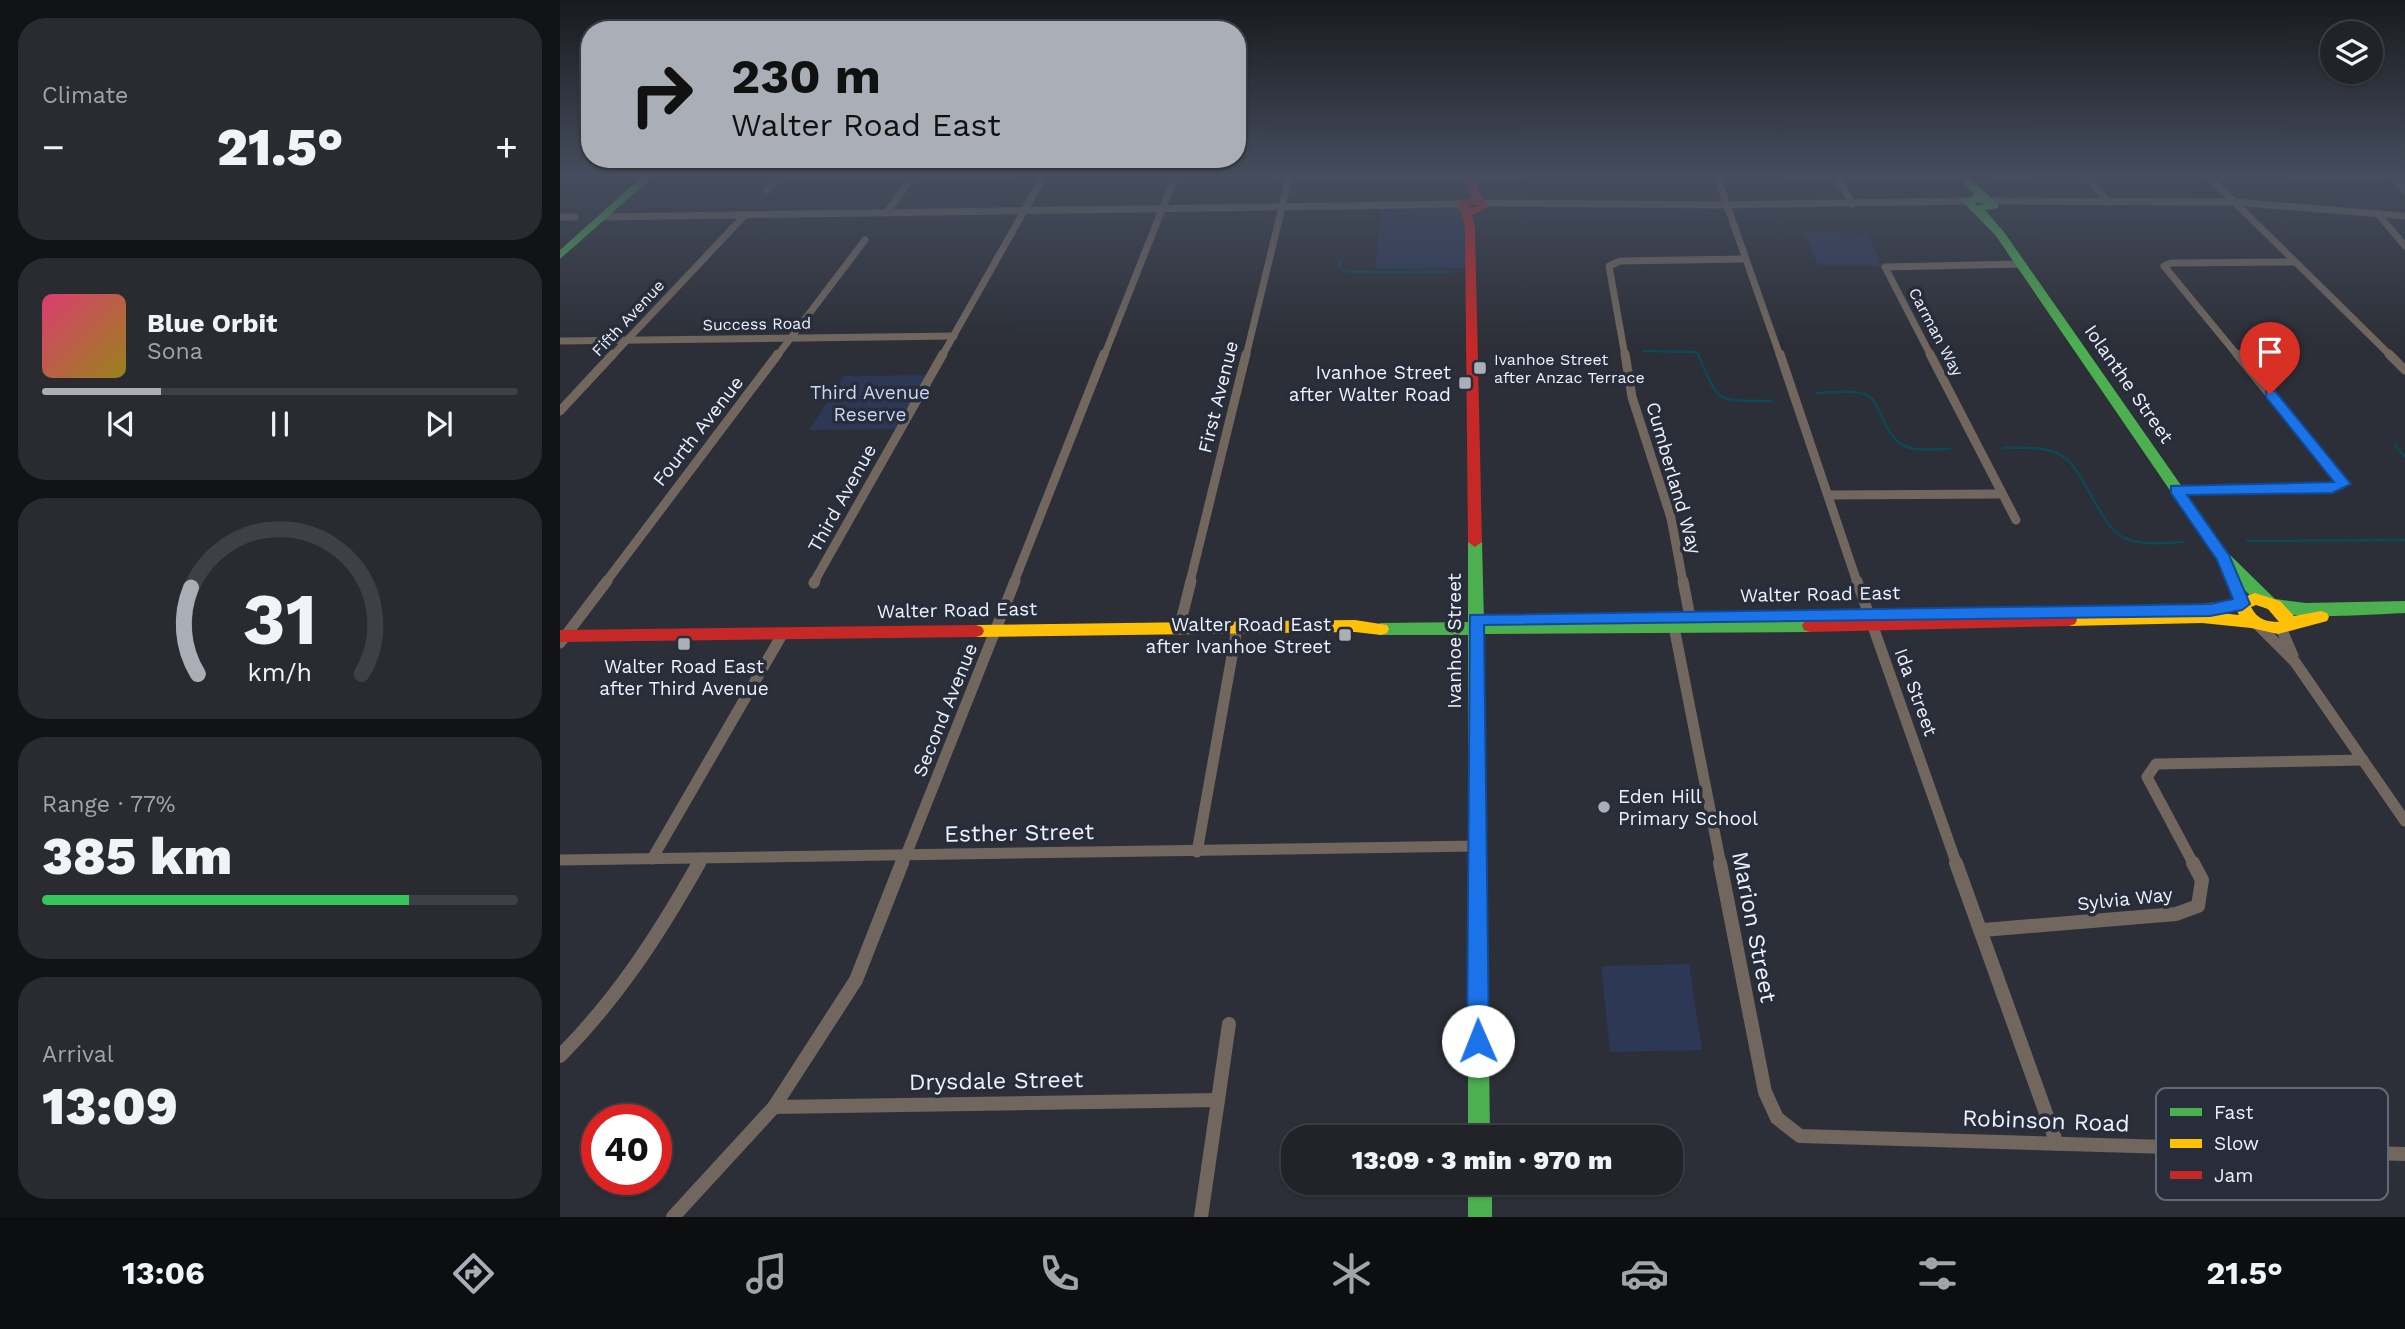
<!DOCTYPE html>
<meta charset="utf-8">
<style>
:root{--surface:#212329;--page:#292b31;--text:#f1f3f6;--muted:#a2a4a8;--line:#3e4046;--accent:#aaaeb6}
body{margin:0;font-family:"Work Sans",sans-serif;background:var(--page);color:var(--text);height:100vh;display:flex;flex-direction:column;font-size:26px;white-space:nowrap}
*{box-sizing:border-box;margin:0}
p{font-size:23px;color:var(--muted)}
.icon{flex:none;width:38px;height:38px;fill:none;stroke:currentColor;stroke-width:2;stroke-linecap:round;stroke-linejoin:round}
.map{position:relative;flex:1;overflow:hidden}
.drawer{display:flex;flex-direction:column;gap:18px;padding:18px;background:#121317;width:560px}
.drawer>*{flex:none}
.banner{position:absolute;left:21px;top:21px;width:665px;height:147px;border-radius:28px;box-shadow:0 2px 5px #0004,0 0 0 2px var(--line);background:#aaaeb6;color:#111;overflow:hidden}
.tools{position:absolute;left:1760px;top:21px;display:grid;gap:14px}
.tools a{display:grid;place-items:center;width:63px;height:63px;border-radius:50%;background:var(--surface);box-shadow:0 2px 5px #0004,0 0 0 2px var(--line);font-size:35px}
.speed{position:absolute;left:21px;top:1104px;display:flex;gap:14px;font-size:35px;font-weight:700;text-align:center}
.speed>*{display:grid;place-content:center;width:91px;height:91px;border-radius:50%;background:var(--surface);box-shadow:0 2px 5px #0004,0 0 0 2px var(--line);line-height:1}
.speed .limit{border:10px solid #d22;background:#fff;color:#111}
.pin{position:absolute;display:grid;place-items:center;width:60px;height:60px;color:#fff;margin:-72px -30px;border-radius:50% 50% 50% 0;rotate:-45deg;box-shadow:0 0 7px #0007}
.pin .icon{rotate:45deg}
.me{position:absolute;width:77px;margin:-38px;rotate:359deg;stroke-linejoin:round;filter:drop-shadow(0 0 5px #0008)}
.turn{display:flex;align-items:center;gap:24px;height:147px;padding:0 35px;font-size:32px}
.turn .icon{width:91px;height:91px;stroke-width:2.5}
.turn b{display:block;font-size:49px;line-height:60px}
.big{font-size:52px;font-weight:800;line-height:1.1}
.drawer .card{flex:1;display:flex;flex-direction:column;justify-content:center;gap:10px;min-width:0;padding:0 24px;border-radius:28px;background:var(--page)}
.drawer .dial{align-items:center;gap:0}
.dial svg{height:182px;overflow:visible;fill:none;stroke:var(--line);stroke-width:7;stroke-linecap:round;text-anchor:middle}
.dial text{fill:var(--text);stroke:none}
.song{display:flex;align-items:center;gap:21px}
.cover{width:84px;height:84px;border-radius:10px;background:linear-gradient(135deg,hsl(340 70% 55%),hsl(50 70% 35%))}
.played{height:7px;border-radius:4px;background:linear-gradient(90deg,var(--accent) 25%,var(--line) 25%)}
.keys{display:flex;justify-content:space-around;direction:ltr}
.heat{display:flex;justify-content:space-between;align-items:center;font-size:38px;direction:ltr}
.charge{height:10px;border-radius:5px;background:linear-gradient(90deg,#34c759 77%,var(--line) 0)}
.trip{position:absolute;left:721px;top:1125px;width:402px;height:70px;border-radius:28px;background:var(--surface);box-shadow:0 2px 5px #0004,0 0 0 2px var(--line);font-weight:800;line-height:70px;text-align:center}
.tab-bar{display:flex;height:112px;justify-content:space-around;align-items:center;background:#0d0e10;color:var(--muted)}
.tab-bar .icon{width:49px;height:49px}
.tab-bar .current{color:var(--accent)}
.tab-bar b{font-size:32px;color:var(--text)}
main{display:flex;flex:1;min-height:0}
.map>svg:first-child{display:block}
.green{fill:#2c3856}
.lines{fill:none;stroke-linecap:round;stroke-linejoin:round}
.stream{stroke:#0d4855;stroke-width:2.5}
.street-far3{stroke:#71675e;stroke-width:7}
.street-far2{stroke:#71675e;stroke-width:9}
.street-far1{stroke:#71675e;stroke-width:11}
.street{stroke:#71675e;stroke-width:14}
.fast{fill:#4caf50;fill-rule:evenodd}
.slow{fill:#ffc107;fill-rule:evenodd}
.jam{fill:#c62828;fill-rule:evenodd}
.route{fill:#1a73e8;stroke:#114b97;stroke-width:2}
.poi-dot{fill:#aaaeb6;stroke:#282d3b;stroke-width:2.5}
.labels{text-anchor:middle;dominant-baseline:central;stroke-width:7;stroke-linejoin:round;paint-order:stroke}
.far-street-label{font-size:16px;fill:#eef2fb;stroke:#282d3b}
.far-poi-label{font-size:16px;fill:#eef2fb;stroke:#282d3b;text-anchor:start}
.poi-label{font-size:19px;fill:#eef2fb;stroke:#282d3b;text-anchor:end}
.street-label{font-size:19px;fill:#eef2fb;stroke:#282d3b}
.park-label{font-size:19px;fill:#c9d6f4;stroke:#282d3b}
.near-street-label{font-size:23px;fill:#eef2fb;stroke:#282d3b}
.key{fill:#282d3b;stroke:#636875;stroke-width:2}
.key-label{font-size:19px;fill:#eef2fb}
</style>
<main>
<section class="drawer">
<div class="card"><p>Climate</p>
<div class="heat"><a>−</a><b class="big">21.5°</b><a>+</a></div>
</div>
<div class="card">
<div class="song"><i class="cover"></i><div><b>Blue Orbit</b><p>Sona</p></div></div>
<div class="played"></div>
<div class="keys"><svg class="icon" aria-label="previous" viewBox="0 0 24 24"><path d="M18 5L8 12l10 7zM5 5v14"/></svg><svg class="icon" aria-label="pause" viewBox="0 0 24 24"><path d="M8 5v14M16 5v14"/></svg><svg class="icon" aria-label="next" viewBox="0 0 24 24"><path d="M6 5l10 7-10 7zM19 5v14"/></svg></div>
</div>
<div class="card dial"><svg viewBox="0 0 100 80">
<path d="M14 69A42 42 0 1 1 86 69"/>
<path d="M14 69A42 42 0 0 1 11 31" stroke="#aaaeb6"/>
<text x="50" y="56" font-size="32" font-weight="700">31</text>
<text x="50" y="72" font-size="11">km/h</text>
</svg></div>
<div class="card"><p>Range · 77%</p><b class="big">385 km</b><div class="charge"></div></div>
<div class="card"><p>Arrival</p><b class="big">13:09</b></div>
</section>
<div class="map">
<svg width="1845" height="1217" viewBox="0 0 1845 1217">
<rect width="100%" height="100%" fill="#2c2f37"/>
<!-- green -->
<g class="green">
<path d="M867,206L906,211L911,268L815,269L822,207Z"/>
<path d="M1243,232L1307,234L1320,260L1318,262L1327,265L1325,269L1312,265H1258Z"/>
<path d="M372,375L341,429L249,430L284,376Z"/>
<path d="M1129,964L1142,1050L1050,1052L1041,966Z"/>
</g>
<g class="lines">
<!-- stream -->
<g class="stream">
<path d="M1421,177L1459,174"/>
<path d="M780,260L779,267L787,272H890"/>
<path d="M1083,351L1137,352C1161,406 1153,400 1212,401"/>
<path d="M1256,393C1272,393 1295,388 1310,397C1316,401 1318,409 1321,415C1337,454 1352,450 1390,449"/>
<path d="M1835,445L1845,457"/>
<path d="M1443,448C1460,448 1480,446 1497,453C1507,457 1514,466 1519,475C1556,534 1547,548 1624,542"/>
<path d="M1687,541L1845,540"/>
</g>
<!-- street-far3 -->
<g class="street-far3">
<path d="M1156,174L1220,356"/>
<path d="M1276,174L1292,204"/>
<path d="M1524,174L1548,202"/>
<path d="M1646,174L1831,356"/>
<path d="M1831,174L1845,191"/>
<path d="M207,190L222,174"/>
<path d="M1430,201L1674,202L1845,216"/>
<path d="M921,203L1165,205L1407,201"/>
<path d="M326,213L355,174"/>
<path d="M1818,214L1845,246"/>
<path d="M0,217H15"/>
<path d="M44,217L902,204"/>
<path d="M0,341L394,336"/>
<path d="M52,356L185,215"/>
<path d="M217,356L305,240"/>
<path d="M382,356L485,174"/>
<path d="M544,356L616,174"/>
<path d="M686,356L730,174"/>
<path d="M1065,356L1049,266L1060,261L1183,259"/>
<path d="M1371,356L1325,267L1459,264"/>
<path d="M1678,356L1604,266L1611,263L1735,262"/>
</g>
<!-- street-far2 -->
<g class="street-far2">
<path d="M1065,354L1072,397L1111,518L1123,582"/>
<path d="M1220,354L1297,582"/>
<path d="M1370,354L1456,520"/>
<path d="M1829,354L1845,370"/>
<path d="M0,411L53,354"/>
<path d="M1616,490L1772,489L1783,484L1677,354"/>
<path d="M1270,495L1442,494"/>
<path d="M46,582L218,354"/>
<path d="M254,582L383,354"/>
<path d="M454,582L544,354"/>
<path d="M630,582L686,354"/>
</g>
<!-- street-far1 -->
<g class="street-far1">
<path d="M1123,581L1132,627"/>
<path d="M1297,581L1397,865"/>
<path d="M254,583L255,581"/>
<path d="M1112,617L1161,865"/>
<path d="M1698,625L1735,662L1845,821"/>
<path d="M1721,628L1733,656"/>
<path d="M619,629L631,581"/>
<path d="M0,643L47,581"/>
<path d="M637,852L677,628"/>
<path d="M92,859L223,633"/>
<path d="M0,860L918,846"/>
<path d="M138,865L142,858"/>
<path d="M342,865L455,581"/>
<path d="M1634,865L1587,777L1596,764L1803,760"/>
</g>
<!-- street -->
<g class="street">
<path d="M1160,863L1205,1092L1217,1118L1240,1136L1845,1154"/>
<path d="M1396,863L1497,1144"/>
<path d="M1423,930L1616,914L1638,906L1642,880L1633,863"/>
<path d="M0,1056C57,999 99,934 139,863"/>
<path d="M214,1107L658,1100"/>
<path d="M113,1217L214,1107L296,980L342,863"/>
<path d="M641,1217L669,1024"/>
</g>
<!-- fast -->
<g class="fast">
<path d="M85,174H96L0,259V250Z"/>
<path d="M1395,174H1406L1438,204V208L1425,210L1444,232L1669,554L1715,599L1746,603L1845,601V613C1815,614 1734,621 1710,610C1691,601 1673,576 1659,562L1436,236L1402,201L1415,195ZM1414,202L1425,204L1417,205Z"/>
<path d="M915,537L922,542L924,622L1250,620L1256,622L1258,626L1256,630L1250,632L924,634L930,1138H908V635H821L815,633L813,629L815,625L821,623L908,622V542Z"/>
<path d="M1682,598L1688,600L1690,604L1688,608L1642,616L1636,614L1634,610L1636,606L1642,604Z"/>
<rect x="908" y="1183" width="24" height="34"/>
</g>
<!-- slow -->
<g class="slow">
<path d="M1695,593L1720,601L1734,616L1761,611L1767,613L1769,617L1767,621L1718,634L1691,628L1642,623L1509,626L1503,624L1501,620L1503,616L1509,614L1642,611L1679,615L1674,604L1676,600ZM1696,605L1708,609L1719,622C1706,622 1697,619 1691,607Z"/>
<path d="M795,620L827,625L829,629L827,633L821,635L795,632L416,637L410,635L408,631L410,627L416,625Z"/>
</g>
<!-- jam -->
<g class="jam">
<path d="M907,174H917V188L928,207L912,215L915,228L922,542L915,547L908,542L905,228L901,211L896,207L901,200L913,199L907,188ZM908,205H917V206L912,208Z"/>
<path d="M1509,614L1515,616L1517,620L1515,624L1509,626L1250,632L1244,630L1242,626L1244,622L1250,620Z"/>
<path d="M416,625L422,627L424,631L422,635L416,637L0,642V630Z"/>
</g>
</g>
<!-- sky -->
<linearGradient id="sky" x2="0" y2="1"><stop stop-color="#181a1e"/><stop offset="0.51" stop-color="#454d5e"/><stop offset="1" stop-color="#454d5e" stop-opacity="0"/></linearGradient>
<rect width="1845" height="344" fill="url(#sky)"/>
<!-- route -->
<path class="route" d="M1706,391H1715L1791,484L1772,493L1627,495L1669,555L1690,604L1682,610L1650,616L924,625L929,1041L926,1049L918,1052L910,1049L907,1041L910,615L1650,604L1673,599L1657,560L1611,493V486L1774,482L1706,397Z"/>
<!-- markers -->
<g class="poi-dot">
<rect x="913" y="361" width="14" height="14" rx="3.5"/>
<rect x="898" y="376" width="14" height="14" rx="3.5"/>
<rect x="778" y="628" width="14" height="14" rx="3.5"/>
<rect x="117" y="637" width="14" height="14" rx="3.5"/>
<circle cx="1044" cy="807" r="7"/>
</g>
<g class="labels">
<!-- far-street labels -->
<g class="far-street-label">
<text transform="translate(68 318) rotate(-47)">Fifth Avenue</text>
<text transform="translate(197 324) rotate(-1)">Success Road</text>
<text transform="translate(1376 332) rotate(62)">Carman Way</text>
</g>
<!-- far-poi labels -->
<g class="far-poi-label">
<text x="934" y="359">Ivanhoe Street<tspan x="934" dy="18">after Anzac Terrace</tspan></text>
</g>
<!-- poi labels -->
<g class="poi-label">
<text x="891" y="372">Ivanhoe Street<tspan x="891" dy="22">after Walter Road</tspan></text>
<text x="771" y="624">Walter Road East<tspan x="771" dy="22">after Ivanhoe Street</tspan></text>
<text x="124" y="666" text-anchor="middle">Walter Road East<tspan x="124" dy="22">after Third Avenue</tspan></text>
<text x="1058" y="796" text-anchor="start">Eden Hill<tspan x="1058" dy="22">Primary School</tspan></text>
</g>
<!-- street labels -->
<g class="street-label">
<text transform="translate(1569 384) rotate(55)">Iolanthe Street</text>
<text transform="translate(658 397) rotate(-76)">First Avenue</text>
<text transform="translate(138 431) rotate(-52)">Fourth Avenue</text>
<text transform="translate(1114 478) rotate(74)">Cumberland Way</text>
<text transform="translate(282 498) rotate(-61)">Third Avenue</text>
<text transform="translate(1260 594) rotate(-1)">Walter Road East</text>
<text transform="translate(397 610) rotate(-1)">Walter Road East</text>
<text transform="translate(894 641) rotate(-90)">Ivanhoe Street</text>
<text transform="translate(1356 692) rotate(70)">Ida Street</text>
<text transform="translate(385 710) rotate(-68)">Second Avenue</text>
<text transform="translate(1565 899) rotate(-6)">Sylvia Way</text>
</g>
<!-- park labels -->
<g class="park-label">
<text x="310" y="392">Third Avenue<tspan x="310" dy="22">Reserve</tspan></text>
</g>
<!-- near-street labels -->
<g class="near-street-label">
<text transform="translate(459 833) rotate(-1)">Esther Street</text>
<text transform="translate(1194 927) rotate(79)">Marion Street</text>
<text transform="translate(436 1081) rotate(-1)">Drysdale Street</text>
<text transform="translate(1486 1121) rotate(2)">Robinson Road</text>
</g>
</g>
<!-- legend -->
<rect x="1596" y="1088" width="232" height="112" rx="10" class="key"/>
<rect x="1610" y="1108" width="32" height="8" fill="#4caf50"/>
<rect x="1610" y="1139" width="32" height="9" fill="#ffc107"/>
<rect x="1610" y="1171" width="32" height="8" fill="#c62828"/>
<g class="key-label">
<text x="1654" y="1119">Fast</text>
<text x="1654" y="1150">Slow</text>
<text x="1654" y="1182">Jam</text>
</g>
</svg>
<div class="tools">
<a><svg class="icon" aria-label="layers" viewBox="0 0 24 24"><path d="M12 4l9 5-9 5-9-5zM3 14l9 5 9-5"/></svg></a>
</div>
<div class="speed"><div class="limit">40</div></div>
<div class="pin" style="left:1710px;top:394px;background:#d93025"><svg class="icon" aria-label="arrive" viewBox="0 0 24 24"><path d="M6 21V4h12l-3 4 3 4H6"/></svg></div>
<svg class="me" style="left:918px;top:1041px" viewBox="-20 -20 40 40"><circle r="19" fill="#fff"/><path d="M0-13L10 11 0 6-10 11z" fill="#1a73e8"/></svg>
<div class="trip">13:09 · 3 min · 970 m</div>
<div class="banner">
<div class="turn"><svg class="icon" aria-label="right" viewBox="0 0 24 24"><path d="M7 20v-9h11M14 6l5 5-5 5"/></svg><div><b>230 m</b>Walter Road East</div></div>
</div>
</div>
</main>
<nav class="tab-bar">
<b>13:06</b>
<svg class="icon current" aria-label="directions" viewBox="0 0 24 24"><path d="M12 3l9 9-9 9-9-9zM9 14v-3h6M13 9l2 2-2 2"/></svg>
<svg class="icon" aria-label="music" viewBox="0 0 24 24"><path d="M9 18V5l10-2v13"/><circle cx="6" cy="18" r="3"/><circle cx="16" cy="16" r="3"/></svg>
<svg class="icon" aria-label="phone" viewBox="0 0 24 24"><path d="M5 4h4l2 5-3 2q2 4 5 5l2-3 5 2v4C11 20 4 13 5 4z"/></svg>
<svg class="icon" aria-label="climate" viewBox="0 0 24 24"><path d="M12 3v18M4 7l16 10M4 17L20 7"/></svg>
<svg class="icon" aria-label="car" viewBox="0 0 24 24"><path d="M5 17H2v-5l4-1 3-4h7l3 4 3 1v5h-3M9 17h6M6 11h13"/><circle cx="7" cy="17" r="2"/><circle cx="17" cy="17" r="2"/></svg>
<svg class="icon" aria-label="filters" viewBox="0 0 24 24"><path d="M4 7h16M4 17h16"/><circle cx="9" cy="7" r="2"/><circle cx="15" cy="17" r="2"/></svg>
<b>21.5°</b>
</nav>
